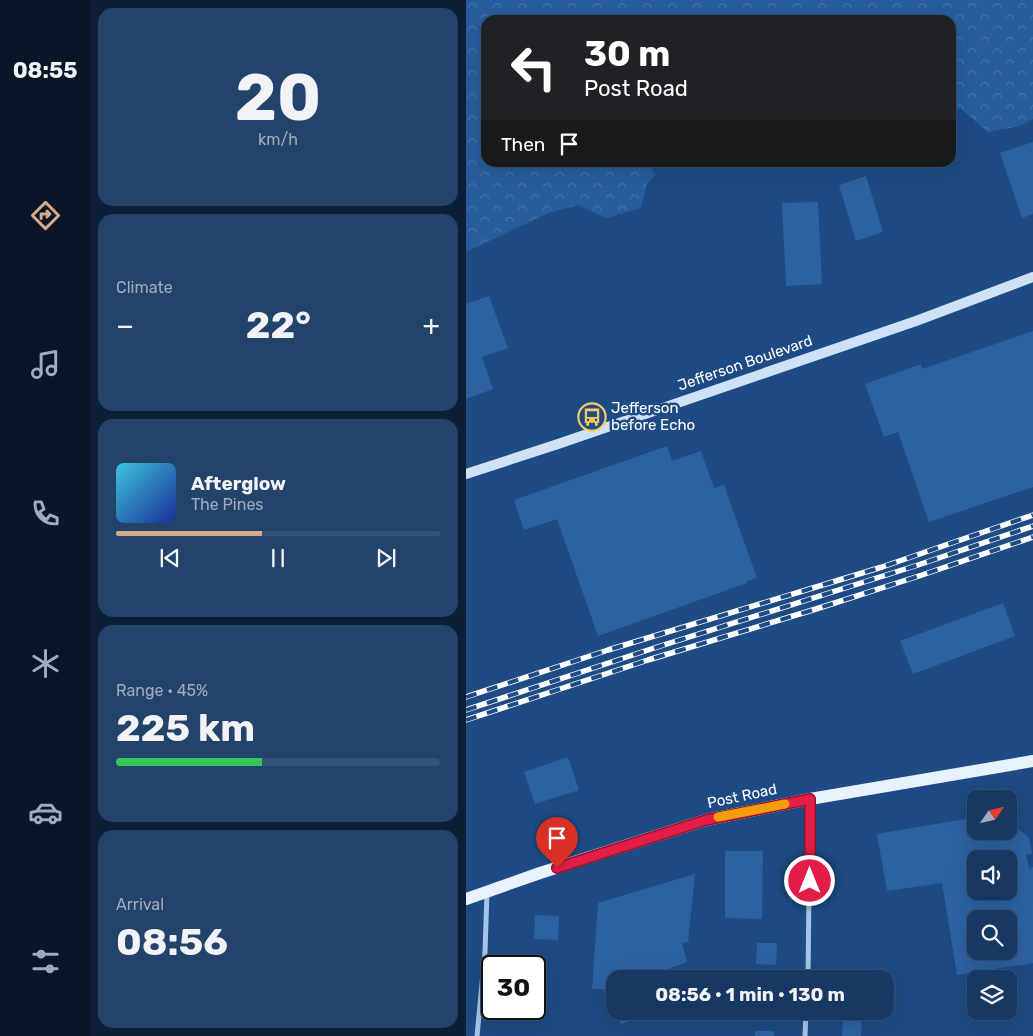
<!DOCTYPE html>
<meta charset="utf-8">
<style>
:root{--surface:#163862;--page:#23436b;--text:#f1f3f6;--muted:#9eacbe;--line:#355277;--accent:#d6ab8b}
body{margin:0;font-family:Rubik,sans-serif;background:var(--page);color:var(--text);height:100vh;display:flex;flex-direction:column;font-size:19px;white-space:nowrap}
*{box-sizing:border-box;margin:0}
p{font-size:16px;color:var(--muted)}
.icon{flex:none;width:28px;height:28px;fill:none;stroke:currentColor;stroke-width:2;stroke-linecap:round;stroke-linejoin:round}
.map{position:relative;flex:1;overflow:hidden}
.details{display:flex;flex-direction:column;gap:8px;padding:8px;background:#0c1f36;width:376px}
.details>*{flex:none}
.hud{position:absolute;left:15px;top:15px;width:475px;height:152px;border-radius:15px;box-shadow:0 5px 20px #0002,0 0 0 1px var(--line);background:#202124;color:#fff;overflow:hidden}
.needle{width:32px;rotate:56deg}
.buttons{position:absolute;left:501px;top:790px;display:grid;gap:10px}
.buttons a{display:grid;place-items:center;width:50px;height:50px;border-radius:10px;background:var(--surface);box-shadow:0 5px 20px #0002,0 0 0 1px var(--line);font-size:25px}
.speed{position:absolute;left:15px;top:955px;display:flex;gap:10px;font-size:25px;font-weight:700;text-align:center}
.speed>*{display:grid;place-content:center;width:65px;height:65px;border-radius:50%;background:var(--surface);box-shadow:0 5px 20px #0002,0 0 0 1px var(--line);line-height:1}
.speed .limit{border:2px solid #111;border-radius:8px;background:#fff;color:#111}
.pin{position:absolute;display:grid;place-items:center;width:42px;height:42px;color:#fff;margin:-51px -21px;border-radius:50% 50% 50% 0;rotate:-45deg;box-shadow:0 0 5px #0007}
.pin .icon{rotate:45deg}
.me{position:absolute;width:55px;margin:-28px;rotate:0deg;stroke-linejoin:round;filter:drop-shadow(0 0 4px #0008)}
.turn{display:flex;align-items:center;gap:18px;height:105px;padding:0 20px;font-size:22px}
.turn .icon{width:65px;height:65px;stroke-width:2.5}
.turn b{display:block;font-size:35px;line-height:42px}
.then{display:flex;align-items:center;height:48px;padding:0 20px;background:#0003;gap:10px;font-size:19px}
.big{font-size:38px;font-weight:700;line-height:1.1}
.details .card{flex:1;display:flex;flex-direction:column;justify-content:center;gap:8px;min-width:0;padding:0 18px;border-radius:15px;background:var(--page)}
.details .dial{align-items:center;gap:0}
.dial b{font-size:65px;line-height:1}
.song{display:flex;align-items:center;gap:15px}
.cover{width:60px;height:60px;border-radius:8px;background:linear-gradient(135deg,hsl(190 70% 55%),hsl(230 70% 35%))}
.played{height:5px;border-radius:2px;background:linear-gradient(90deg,var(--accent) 45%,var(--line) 45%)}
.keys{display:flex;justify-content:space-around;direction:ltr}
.heat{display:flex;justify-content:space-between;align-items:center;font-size:28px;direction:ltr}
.charge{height:8px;border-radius:4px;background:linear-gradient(90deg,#34c759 45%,var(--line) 0)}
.trip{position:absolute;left:140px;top:970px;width:288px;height:50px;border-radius:15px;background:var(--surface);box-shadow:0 5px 20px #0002,0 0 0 1px var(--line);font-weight:700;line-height:50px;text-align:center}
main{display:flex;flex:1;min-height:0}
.dock{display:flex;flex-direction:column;width:90px;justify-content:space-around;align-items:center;background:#091627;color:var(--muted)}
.dock .icon{width:35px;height:35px}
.dock .active{color:var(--accent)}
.dock b{font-size:22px;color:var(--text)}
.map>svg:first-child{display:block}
.forest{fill:url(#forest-crowns)}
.building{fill:#2d62a1;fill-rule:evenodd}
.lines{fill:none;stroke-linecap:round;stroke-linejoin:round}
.minor{stroke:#a4c4ea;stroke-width:5}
.secondary{stroke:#cfe1f7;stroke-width:10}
.primary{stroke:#e8f1fe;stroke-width:12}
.rail-casing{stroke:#fff;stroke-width:5.5}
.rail{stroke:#1e4b83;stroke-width:4;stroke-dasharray:11;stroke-linecap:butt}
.route-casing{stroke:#92132f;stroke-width:12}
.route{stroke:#e11d48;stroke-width:9}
.slow{stroke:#f59e0b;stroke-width:9}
.labels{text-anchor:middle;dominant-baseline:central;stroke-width:5;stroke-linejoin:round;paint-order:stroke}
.street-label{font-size:15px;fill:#fff;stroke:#1e4b83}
.poi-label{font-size:15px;fill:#fff;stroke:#1e4b83;text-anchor:start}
</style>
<main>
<nav class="dock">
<b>08:55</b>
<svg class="icon active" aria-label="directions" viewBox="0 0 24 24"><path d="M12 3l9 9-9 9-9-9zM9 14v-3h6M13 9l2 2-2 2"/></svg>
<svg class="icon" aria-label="music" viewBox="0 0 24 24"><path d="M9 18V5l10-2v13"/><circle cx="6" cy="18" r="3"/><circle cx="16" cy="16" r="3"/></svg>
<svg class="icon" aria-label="phone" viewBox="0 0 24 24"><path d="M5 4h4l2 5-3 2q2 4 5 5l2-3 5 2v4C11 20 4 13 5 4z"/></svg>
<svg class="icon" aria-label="climate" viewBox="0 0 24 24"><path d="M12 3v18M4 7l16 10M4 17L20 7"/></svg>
<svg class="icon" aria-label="car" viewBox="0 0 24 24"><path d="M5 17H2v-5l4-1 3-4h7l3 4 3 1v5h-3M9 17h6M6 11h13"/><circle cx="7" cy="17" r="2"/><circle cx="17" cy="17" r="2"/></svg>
<svg class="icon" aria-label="filters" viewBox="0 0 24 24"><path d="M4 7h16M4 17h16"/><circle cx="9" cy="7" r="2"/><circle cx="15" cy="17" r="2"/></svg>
</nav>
<section class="details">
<div class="card dial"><b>20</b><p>km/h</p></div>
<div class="card"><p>Climate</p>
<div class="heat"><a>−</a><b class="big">22°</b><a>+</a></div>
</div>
<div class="card">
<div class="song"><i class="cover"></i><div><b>Afterglow</b><p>The Pines</p></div></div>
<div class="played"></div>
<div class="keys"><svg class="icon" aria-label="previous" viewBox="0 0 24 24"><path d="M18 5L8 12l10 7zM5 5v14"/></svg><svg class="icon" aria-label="pause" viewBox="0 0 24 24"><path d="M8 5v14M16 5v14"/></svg><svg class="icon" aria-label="next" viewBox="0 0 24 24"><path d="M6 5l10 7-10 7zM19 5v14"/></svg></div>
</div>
<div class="card"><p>Range · 45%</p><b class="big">225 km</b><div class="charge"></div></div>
<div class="card"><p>Arrival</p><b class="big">08:56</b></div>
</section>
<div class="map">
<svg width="567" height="1036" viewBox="0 0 567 1036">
<defs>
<pattern id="forest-crowns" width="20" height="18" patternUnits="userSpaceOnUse" patternTransform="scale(1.25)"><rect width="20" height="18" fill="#275d9c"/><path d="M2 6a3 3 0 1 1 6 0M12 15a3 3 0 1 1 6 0" fill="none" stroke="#4775ab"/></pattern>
</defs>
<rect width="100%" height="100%" fill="#1e4b83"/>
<!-- forest -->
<path class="forest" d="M0,0H567V119L554,126L522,132L495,109L485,106V20H20V162L182,163L190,174L181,184L175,208L140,218L112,205L83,213L0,252Z"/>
<!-- building -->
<g class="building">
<path d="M567,142V214L556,218L534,153Z"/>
<path d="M400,176L417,232L390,241L373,185Z"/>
<path d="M352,202L356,284L320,286L316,203Z"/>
<path d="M23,296L42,348L16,357L27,389L0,399V304Z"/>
<path d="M567,331V487L463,522L432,432L418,437L399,384L455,364L456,369Z"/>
<path d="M201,446L206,461L235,451L248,488L258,485L291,578L281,581V583L132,636L91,519L58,530L48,500Z"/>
<path d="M537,603L549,636L447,674L434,641Z"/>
<path d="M102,757L113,790L69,804L58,772Z"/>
<path d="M505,818L506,827H510V831H542V822L563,837L566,853L560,855L563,868L567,867V963L491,975L476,883L421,891L411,834ZM510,859H542V891H510ZM510,919H542V951H510Z"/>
<path d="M259,851H297L296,919L259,918Z"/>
<path d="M229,874L222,942L216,943L221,962L202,969L205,979H149V1011L146,1013L138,989H126L132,903Z"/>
<path d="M69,915L93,916L92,940L68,939Z"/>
<path d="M291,943H311L310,965L290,964Z"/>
<path d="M69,977L80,978L79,1002H69Z"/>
<path d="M150,1011H192V1012L155,1024Z"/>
<path d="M377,1018L396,1019L395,1036H376Z"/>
<rect x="289" y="1031" width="19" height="5"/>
</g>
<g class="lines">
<!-- minor -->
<g class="minor">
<path d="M342,979L344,799"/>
<path d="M11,1036L19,952L21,892"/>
<path d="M339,1036L340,1011"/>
</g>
<!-- secondary -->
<path class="secondary" d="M0,474L92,444L450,321L567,277"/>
<!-- primary -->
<path class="primary" d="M0,899L74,873L240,820L344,799L567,761"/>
<!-- rail casing -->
<g class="rail-casing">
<g id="rail">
<path d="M0,697L142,650L416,567L567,515"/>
<path d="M0,710L185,649L452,565L567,526"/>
<path d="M0,720L182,660L350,609L456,575L567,537"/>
</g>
</g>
<!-- rail -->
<use href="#rail" class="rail"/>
</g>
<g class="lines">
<!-- route casing -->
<g class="route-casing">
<path id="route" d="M91,868L240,820L344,799V881"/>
</g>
<!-- route -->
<use href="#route" class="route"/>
<!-- slow -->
<path class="slow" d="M252,817L319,804"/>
</g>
<!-- icons -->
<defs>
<g id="bus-ring" transform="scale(1.4375)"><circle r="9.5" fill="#1e4b83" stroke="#f9cc63" stroke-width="1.5"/><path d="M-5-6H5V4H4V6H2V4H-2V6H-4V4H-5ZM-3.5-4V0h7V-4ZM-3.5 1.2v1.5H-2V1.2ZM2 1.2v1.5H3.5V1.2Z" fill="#f9cc63"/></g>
</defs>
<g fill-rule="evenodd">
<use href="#bus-ring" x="126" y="417"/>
</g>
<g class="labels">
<!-- street labels -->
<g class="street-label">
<text transform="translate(279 363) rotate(-19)">Jefferson Boulevard</text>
<text transform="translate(276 796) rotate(-12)">Post Road</text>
</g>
<!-- poi labels -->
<g class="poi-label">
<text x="145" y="408">Jefferson<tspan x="145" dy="17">before Echo</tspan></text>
</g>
</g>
</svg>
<div class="buttons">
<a><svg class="needle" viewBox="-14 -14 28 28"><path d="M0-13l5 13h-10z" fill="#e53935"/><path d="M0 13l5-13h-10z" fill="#9eacbe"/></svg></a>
<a><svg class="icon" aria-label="sound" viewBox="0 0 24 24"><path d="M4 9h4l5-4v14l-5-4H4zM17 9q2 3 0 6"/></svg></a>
<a><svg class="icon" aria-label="search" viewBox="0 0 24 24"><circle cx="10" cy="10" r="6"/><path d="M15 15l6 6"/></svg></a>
<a><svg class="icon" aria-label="layers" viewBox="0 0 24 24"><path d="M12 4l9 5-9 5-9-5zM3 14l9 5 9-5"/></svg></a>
</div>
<div class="speed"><div class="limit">30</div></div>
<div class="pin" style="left:91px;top:868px;background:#d93025"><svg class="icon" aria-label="arrive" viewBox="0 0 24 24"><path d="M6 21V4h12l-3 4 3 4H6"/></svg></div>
<svg class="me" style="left:344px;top:881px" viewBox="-20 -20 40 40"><circle r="17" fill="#e11d48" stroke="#fff" stroke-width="3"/><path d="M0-11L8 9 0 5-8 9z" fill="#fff"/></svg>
<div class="trip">08:56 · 1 min · 130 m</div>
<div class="hud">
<div class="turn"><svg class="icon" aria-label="left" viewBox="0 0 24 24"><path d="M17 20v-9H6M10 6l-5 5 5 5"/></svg><div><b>30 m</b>Post Road</div></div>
<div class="then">Then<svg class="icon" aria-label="arrive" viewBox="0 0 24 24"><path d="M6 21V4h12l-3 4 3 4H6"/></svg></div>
</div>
</div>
</main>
